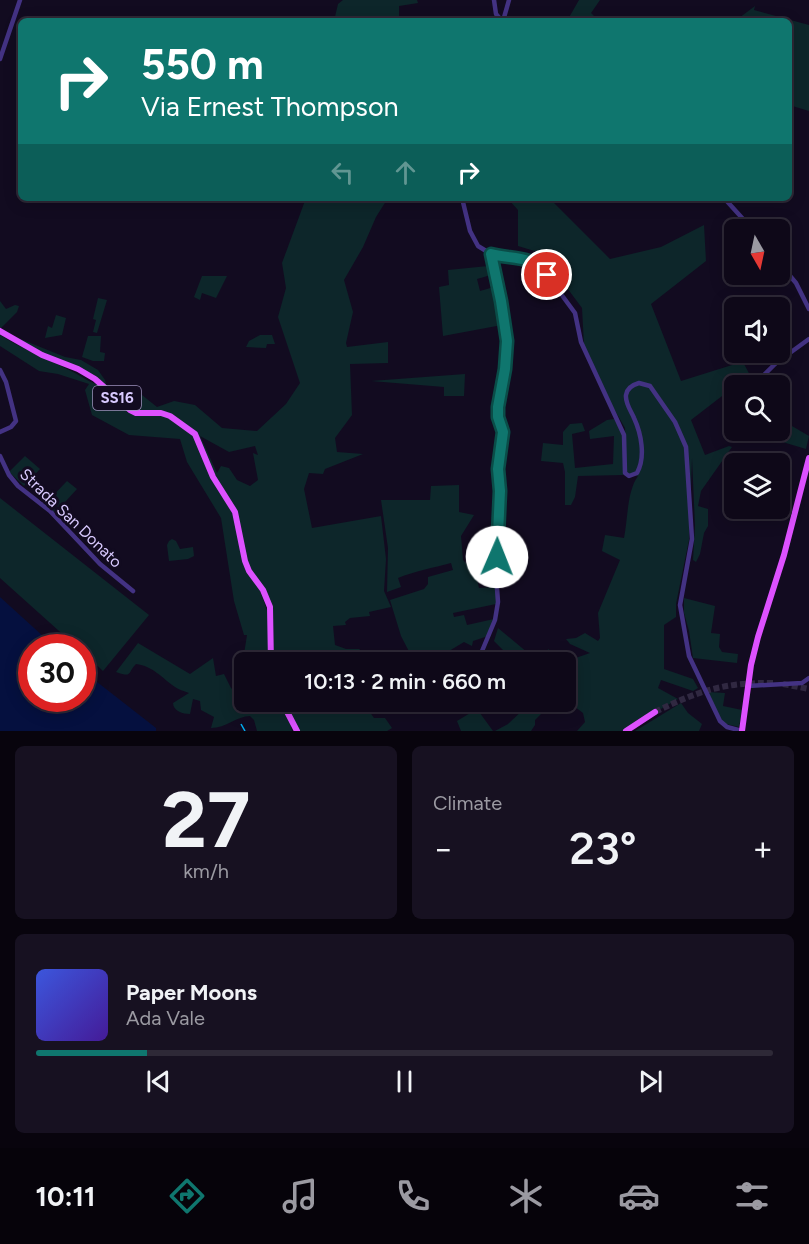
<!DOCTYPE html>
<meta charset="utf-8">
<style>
:root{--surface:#0e0818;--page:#171121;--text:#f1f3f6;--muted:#9b9aa2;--line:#2e2937;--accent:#0f766e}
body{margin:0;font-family:Figtree,sans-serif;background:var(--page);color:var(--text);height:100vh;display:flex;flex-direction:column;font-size:22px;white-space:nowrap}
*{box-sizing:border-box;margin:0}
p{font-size:20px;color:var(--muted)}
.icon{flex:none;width:33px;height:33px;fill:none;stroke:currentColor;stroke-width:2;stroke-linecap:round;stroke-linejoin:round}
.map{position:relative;height:731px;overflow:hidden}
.panel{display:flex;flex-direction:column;gap:15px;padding:15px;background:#08040d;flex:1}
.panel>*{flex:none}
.hud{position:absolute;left:18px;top:18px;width:774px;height:183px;border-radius:9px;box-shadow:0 3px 15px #0003,0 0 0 2px var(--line);background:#0f766e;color:#fff;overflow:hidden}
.needle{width:39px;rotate:171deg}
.tools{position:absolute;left:724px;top:219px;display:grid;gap:12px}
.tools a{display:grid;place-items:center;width:66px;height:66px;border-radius:9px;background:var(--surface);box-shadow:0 3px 15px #0003,0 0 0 2px var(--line);font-size:30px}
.speed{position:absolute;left:18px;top:634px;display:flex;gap:12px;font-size:30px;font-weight:700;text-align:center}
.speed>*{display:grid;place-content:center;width:78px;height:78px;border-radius:50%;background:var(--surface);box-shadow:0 3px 15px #0003,0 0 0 2px var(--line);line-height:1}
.speed .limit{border:9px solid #d22;background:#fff;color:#111}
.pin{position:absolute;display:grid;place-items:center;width:51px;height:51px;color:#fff;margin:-26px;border:3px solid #fff;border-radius:50%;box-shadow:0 2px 6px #0007}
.me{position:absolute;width:66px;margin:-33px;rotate:1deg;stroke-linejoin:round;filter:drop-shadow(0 0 4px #0008)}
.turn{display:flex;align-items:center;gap:21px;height:126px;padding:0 24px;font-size:27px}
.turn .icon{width:78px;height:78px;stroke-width:2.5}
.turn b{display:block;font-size:42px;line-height:51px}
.lanes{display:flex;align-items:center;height:57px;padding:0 24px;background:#0003;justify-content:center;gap:30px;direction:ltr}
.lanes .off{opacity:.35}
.big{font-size:45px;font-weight:600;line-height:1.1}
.panel .widget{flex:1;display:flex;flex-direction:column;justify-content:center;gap:9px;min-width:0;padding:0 21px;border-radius:9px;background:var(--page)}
.panel .dial{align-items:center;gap:0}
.dial b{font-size:78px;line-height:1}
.song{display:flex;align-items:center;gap:18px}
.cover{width:72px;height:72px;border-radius:9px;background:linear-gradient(135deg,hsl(230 70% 55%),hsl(260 70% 35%))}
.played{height:6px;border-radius:3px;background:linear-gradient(90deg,var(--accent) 15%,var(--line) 15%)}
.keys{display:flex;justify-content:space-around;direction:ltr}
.heat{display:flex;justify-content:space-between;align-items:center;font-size:33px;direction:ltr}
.panel .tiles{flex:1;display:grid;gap:15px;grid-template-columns:1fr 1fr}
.widget:last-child{grid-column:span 2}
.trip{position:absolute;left:234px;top:652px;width:342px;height:60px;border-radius:9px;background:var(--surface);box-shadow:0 3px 15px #0003,0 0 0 2px var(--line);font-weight:600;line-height:60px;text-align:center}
.menu{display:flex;height:96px;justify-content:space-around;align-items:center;background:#06030a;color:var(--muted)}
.menu .icon{width:42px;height:42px}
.menu .current{color:var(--accent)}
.menu b{font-size:27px;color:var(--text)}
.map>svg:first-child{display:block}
.green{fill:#0d262a;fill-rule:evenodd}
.water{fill:#05103f}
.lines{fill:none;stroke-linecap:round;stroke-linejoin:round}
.major-tunnel{stroke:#302841;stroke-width:6;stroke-dasharray:6 3;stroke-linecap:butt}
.minor{stroke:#433283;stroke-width:4.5}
.major{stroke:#dd51ff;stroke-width:6}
.rail{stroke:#00b1f5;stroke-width:1.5;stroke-dasharray:9 8;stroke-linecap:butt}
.route-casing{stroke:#0a4d48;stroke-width:15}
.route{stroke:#0f766e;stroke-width:10}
.labels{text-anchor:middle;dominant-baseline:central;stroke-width:6;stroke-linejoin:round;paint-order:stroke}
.shield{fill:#120b20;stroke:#9d91bc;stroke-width:1.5}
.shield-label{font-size:15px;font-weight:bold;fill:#d9caff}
.street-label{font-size:16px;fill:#d9caff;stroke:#120b20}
</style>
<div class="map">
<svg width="809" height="731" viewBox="0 0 809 731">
<rect width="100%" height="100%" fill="#120b20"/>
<!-- green -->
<g class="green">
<path d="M343,0H417L418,3L399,6V21H334L338,4Z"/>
<path d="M579,0H600L591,13L599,21H567Z"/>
<path d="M755,6L754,10L809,25V111L789,105V21H735Z"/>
<path d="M306,198H388L376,217L363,247L344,280L353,312L346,343L347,347L388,342V363L350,364L352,415L335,438L337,452L363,454L325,469L323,474L309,473L304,489L312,528L381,516L386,559L384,591L391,607L369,612L370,616L350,618L345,622L346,625L333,626L335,645L346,649H359L363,652L364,658L371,663H274L273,608L269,597L259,588L268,613V663H244V680L242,667L247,635H244L234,601L221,518L187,462L180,439L129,435L92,415L85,390L89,384L58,374L39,371L0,346V335C22,349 46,358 69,370C80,375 91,384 103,386L8,334L65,357L81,360L98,370L105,380L107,387L137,391L157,407L174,401L195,405L222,428L257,431L286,404L300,383L278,317L286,288L282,263ZM200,436L229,452L255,446L258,455L253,453L258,480L250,486L237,480L229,468L221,466L217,473Z"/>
<path d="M507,198H549L610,259L661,247L704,225L706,261L651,304L681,381L748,360L749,362L744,364L751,377L735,386L691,420L705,455L729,446L732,447L701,491L698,506L708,509V526L704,533L700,554L696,562L693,560L695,526L692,458L689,540L676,604V617L664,625V669L693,679L698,688L693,691L661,680L658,688L678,699L623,731H577L585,722L583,713L566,700V663H548L546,657L548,649L567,661L590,653L570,644L566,639L576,638L585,633L598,641L600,638L598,613L620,560L602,551L605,535L624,538C628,518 627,491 638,476L629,474L626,471L625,428L606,395L584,345L582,308L541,253L518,246V210Z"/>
<path d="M488,266L491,275L477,279L480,291L494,287L502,325L443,336L439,287L449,285L448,270Z"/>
<path d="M202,276H227L216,298L202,293L200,300L194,297Z"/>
<path d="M98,298L107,300L97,333L93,332L96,320L93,319Z"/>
<path d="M0,301L6,309L15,305L19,306L17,312L0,329Z"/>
<path d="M56,315L66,318L62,335L45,338L48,326L52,328Z"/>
<path d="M260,335H272L275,344H267L266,348L246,347L249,341Z"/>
<path d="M88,336H101L100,352L105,353L104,361H93L82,357Z"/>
<path d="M465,374L464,396H444V387L371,381Z"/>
<path d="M614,419L623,436V475L578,476L575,497L571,505H565V472L563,463L541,461L543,443L563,445V432L570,424L582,423L585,431L572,434L575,468L613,464L614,436L590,439L589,431L607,420Z"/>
<path d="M780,419L809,436L806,449L776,440L778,431L780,430Z"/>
<path d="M25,456L40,469L24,486L9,472Z"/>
<path d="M67,481L77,489L55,513L45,504Z"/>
<path d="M459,485V512L474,515L461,536L463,560L476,574L479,588L496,587V604L453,613L454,617L464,615L467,625L494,619L488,636L473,641L472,646L464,642L449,651L456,663H415L401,636L390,600L424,589L428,584V577L453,570L451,563C433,568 415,571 398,578L401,587L387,592L388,548L381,500H430L431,486Z"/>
<path d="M0,498L149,615L103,671L83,652L82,648H78L0,578Z"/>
<path d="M172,539L176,541L180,549L193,547L194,556L188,559L169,561L167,545L169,541Z"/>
<path d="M684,598L715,606L711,633L720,634L719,647L722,652L738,654L737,663L693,658L689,631L684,613Z"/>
<path d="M498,628L540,663H514L515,662L494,641Z"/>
<path d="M138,643L190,674L213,658L216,676L224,674L231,688L238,694L244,689V702H279L290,722L292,731H257L254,720L250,716C237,716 226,728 211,728L214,717L201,710L200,701L193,699L190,714C183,714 173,711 173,703L189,693C185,691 179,690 175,687C162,678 153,666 136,664C127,673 133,678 116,672Z"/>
<path d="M708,692L725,693L723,706L742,710L739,727L726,724L722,721Z"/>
<path d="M284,702H384L369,711L374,718H385L392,728L387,731H299Z"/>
<path d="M522,702H542L533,707L540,710L541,714L535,720V725L531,731H495L508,724L526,707Z"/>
<path d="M681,703L688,713L702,724L699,731H635Z"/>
<path d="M477,709L493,731H461L457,721Z"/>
</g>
<!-- water -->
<path class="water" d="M0,597L56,648H32V699H82L83,671L156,728V731H0Z"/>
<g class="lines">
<!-- major-tunnel -->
<g class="major-tunnel">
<path d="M783,684L809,689"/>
<path d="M655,712C698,691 725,682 773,683"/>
</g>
<!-- minor -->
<g class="minor">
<path d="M494,0L496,14L502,21"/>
<path d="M503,21L509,0"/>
<path d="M0,59L20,0"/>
<path d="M462,198L470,231L478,246L491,254L532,261L547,275L575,313L581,342L624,435L625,473L629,476L637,473C646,457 641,433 634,418C631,411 625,403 626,395C627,388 632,385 639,383L650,386L675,422L686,447L692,539L680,605L689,656L720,721L727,727L742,731"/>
<path d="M724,198L753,230"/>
<path d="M780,264L796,283L809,309"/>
<path d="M768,352L776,363"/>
<path d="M0,370L6,382L16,421L11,427L0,432"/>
<path d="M763,376L776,363L809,339"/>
<path d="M0,456L9,475L18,486L50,511L100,564L133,591"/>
<path d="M477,663L495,620L498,602L496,575L499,491L498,469L503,433L498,418V407L505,369L506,341L502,301L491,254"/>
<path d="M748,686L802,683L809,678"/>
</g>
<!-- major -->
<g class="major">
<path d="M0,331L42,355L78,369L95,379L130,410L136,413H161L170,416L195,434L213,477L235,512L245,561L249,571L263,590L270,607L271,663"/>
<path d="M282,702L297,731"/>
<path d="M626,731L655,712"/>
<path d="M742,731L751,665L758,637L784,555L809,458"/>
</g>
<!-- rail -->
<path class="rail" d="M241,724L245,731"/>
</g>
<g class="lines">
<!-- route casing -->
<g class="route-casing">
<path id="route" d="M497,557L500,491L498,469L503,432L498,417V407L505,369L507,341L501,301L491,254C515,260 529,254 547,275"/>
</g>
<!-- route -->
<use href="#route" class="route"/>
</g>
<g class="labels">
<!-- shield labels -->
<rect class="shield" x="93" y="386" width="48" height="24" rx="4.5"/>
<g class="shield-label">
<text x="117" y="398">SS16</text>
</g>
<!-- street labels -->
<g class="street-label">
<text transform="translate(71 518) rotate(44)">Strada San Donato</text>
</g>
</g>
</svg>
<div class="tools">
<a><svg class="needle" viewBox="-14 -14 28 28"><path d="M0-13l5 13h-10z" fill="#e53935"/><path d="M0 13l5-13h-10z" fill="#9b9aa2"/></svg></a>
<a><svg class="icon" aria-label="sound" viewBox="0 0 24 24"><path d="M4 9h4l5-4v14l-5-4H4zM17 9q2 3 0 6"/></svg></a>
<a><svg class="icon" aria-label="search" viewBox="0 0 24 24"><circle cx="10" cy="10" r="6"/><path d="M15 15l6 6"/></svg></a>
<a><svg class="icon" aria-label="layers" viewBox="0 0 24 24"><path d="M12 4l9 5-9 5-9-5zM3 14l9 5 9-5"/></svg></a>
</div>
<div class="speed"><div class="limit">30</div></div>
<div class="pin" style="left:547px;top:275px;background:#d93025"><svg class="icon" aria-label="arrive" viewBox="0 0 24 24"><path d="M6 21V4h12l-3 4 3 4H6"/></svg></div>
<svg class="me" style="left:497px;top:557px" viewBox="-20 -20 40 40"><circle r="19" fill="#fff"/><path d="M0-13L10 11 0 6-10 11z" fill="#0f766e"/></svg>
<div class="trip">10:13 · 2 min · 660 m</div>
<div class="hud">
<div class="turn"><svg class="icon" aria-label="right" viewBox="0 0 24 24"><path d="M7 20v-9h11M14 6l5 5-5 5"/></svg><div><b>550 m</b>Via Ernest Thompson</div></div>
<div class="lanes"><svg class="icon off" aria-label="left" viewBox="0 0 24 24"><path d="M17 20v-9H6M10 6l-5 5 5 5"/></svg><svg class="icon off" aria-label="ahead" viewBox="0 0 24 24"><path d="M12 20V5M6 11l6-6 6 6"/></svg><svg class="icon" aria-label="right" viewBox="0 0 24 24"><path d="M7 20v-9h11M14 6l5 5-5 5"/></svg></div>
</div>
</div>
<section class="panel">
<div class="tiles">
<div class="widget dial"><b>27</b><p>km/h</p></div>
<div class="widget"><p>Climate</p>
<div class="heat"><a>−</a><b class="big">23°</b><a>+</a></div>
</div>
<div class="widget">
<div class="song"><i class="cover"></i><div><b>Paper Moons</b><p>Ada Vale</p></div></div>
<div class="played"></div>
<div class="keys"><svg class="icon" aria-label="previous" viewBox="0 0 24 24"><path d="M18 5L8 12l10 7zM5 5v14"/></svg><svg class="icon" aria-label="pause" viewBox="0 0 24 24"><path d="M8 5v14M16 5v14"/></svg><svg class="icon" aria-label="next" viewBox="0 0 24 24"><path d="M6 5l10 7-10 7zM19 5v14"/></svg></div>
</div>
</div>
</section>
<nav class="menu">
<b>10:11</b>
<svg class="icon current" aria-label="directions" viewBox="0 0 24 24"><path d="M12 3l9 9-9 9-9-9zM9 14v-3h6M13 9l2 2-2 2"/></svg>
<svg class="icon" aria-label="music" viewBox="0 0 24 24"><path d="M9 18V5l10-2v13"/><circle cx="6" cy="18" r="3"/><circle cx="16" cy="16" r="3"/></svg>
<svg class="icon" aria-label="phone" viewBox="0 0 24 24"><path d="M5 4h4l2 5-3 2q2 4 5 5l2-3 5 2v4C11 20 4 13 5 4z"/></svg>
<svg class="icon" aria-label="climate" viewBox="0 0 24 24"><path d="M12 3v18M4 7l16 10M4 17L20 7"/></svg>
<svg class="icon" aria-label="car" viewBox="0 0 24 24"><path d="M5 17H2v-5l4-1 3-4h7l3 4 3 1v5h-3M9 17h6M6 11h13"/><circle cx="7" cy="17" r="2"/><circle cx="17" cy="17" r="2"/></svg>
<svg class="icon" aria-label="filters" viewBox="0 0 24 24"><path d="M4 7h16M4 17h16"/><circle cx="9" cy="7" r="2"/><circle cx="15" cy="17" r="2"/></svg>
</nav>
